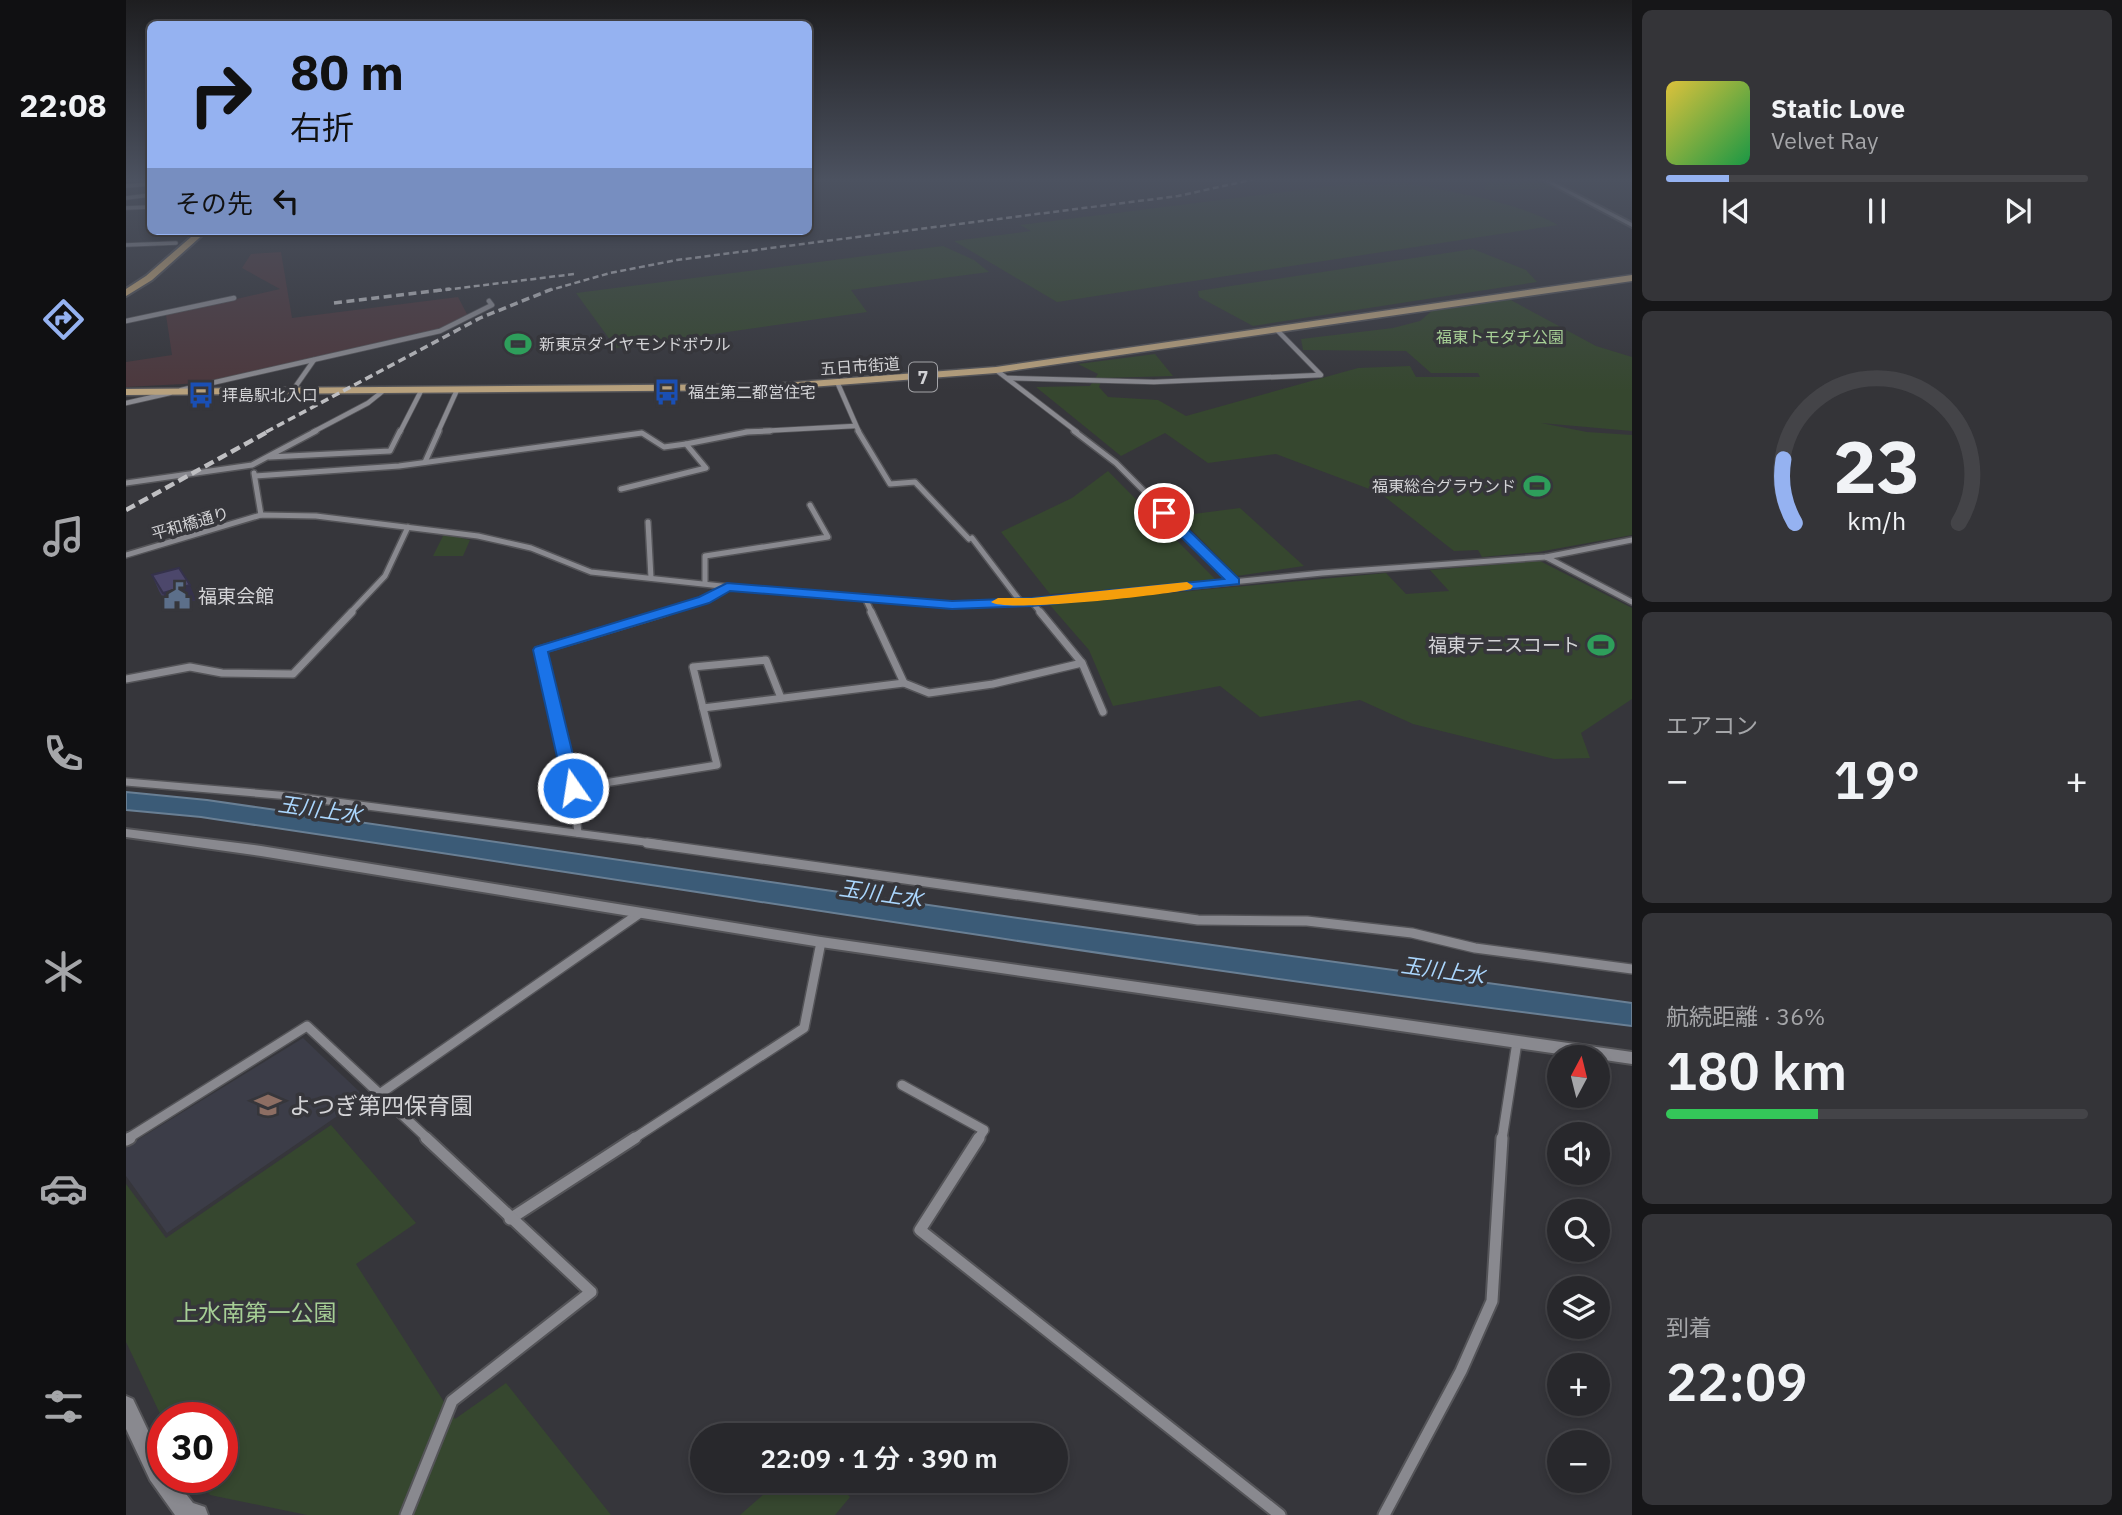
<!DOCTYPE html>
<html lang="ja">
<meta charset="utf-8">
<style>
:root{--surface:#28282c;--page:#343438;--text:#f1f3f6;--muted:#a5a6a9;--line:#444448;--accent:#95b2f1}
body{margin:0;font-family:"IBM Plex Sans","Noto Sans JP",sans-serif;background:var(--page);color:var(--text);height:100vh;display:flex;flex-direction:column;font-size:26px;white-space:nowrap}
*{box-sizing:border-box;margin:0}
p{font-size:23px;color:var(--muted)}
.icon{flex:none;width:38px;height:38px;fill:none;stroke:currentColor;stroke-width:2;stroke-linecap:round;stroke-linejoin:round}
.map{position:relative;flex:1;overflow:hidden}
.side{display:flex;flex-direction:column;gap:10px;padding:10px;background:#161618;width:490px}
.side>*{flex:none}
.top-card{position:absolute;left:21px;top:21px;width:665px;height:214px;border-radius:10px;box-shadow:0 4px 10px #0003,0 0 0 2px var(--line);background:#95b2f1;color:#111;overflow:hidden}
.needle{width:46px;rotate:7deg}
.tools{position:absolute;left:1421px;top:1045px;display:grid;gap:14px}
.tools a{display:grid;place-items:center;width:63px;height:63px;border-radius:50%;background:var(--surface);box-shadow:0 4px 10px #0003,0 0 0 2px var(--line);font-size:35px}
.speed{position:absolute;left:21px;top:1402px;display:flex;gap:14px;font-size:35px;font-weight:700;text-align:center}
.speed>*{display:grid;place-content:center;width:91px;height:91px;border-radius:50%;background:var(--surface);box-shadow:0 4px 10px #0003,0 0 0 2px var(--line);line-height:1}
.speed .limit{border:10px solid #d22;background:#fff;color:#111}
.pin{position:absolute;display:grid;place-items:center;width:60px;height:60px;color:#fff;margin:-30px;border:4px solid #fff;border-radius:50%;box-shadow:0 2px 7px #0007}
.me{position:absolute;width:77px;margin:-38px;rotate:347deg;stroke-linejoin:round;filter:drop-shadow(0 0 5px #0008)}
.turn{display:flex;align-items:center;gap:24px;height:147px;padding:0 28px;font-size:32px}
.turn .icon{width:91px;height:91px;stroke-width:2.5}
.turn b{display:block;font-size:49px;line-height:60px}
.then{display:flex;align-items:center;height:66px;padding:0 28px;background:#0003;gap:14px;font-size:26px}
.big{font-size:52px;font-weight:600;line-height:1.1}
.side .tile{flex:1;display:flex;flex-direction:column;justify-content:center;gap:10px;min-width:0;padding:0 24px;border-radius:10px;background:var(--page)}
.side .dial{align-items:center;gap:0}
.dial svg{height:182px;overflow:visible;fill:none;stroke:var(--line);stroke-width:7;stroke-linecap:round;text-anchor:middle}
.dial text{fill:var(--text);stroke:none}
.song{display:flex;align-items:center;gap:21px}
.cover{width:84px;height:84px;border-radius:10px;background:linear-gradient(135deg,hsl(50 70% 55%),hsl(140 70% 35%))}
.played{height:7px;border-radius:4px;background:linear-gradient(90deg,var(--accent) 15%,var(--line) 15%)}
.keys{display:flex;justify-content:space-around;direction:ltr}
.heat{display:flex;justify-content:space-between;align-items:center;font-size:38px;direction:ltr}
.charge{height:10px;border-radius:5px;background:linear-gradient(90deg,#34c759 36%,var(--line) 0)}
.trip{position:absolute;left:564px;top:1423px;width:378px;height:70px;border-radius:35px;background:var(--surface);box-shadow:0 4px 10px #0003,0 0 0 2px var(--line);font-weight:600;line-height:70px;text-align:center}
main{display:flex;flex:1;min-height:0}
.tabs{display:flex;flex-direction:column;width:126px;justify-content:space-around;align-items:center;background:#101012;color:var(--muted)}
.tabs .icon{width:49px;height:49px}
.tabs .current{color:var(--accent)}
.tabs b{font-size:32px;color:var(--text)}
.map>svg:first-child{display:block}
.commercial{fill:#4c383d}
.built{fill:#3c3d48}
.green{fill:#36472f}
.water{fill:#3b5b77;stroke:#697f94;stroke-width:2}
.lines{fill:none;stroke-linecap:round;stroke-linejoin:round}
.minor-far5-casing{stroke:#545458;stroke-width:5}
.minor-far4-casing{stroke:#545458;stroke-width:6}
.minor-far3-casing{stroke:#545458;stroke-width:8}
.minor-far2-casing{stroke:#545458;stroke-width:10}
.minor-far1-casing{stroke:#545458;stroke-width:12}
.minor-casing{stroke:#545458;stroke-width:15}
.tertiary-casing{stroke:#545458;stroke-width:4}
.primary-casing{stroke:#545458;stroke-width:3}
.trunk-casing{stroke:#545458;stroke-width:4}
.minor-far5{stroke:#89898f;stroke-width:3.5}
.minor-far4{stroke:#89898f;stroke-width:4.5}
.minor-far3{stroke:#89898f;stroke-width:5}
.minor-far2{stroke:#89898f;stroke-width:7}
.minor-far1{stroke:#89898f;stroke-width:9}
.minor{stroke:#89898f;stroke-width:11}
.tertiary{fill:#89898f;fill-rule:evenodd}
.primary{fill:#b8a17d;fill-rule:evenodd}
.trunk{fill:#c8a977;fill-rule:evenodd}
.rail-far2{stroke:#bfbfc2;stroke-width:2.5;stroke-dasharray:6 3.5;stroke-linecap:butt}
.rail-far1{stroke:#bfbfc2;stroke-width:3.5;stroke-dasharray:8 4.5;stroke-linecap:butt}
.rail{stroke:#bfbfc2;stroke-width:4.5;stroke-dasharray:10 5;stroke-linecap:butt}
.wall{fill:#413d5c}
.shaded-wall{fill:#35324b}
.building{fill:#4c476b;stroke:#35324b;stroke-width:2}
.route{fill:#1a73e8;stroke:#114b97;stroke-width:2}
.slow{fill:#f59e0b}
.labels{text-anchor:middle;dominant-baseline:central;stroke-width:7;stroke-linejoin:round;paint-order:stroke}
.far-park-label{font-size:16px;fill:#a6cf95;stroke:#36363b}
.far-poi-label{font-size:16px;fill:#d3d3d6;stroke:#36363b;text-anchor:start}
.far-street-label{font-size:16px;fill:#d3d3d6;stroke:#36363b}
.shield{fill:#36363b;stroke:#a4a4a8;stroke-width:2}
.shield-label{font-size:18px;font-weight:bold;fill:#d3d3d6}
.poi-label{font-size:19px;fill:#d3d3d6;stroke:#36363b;text-anchor:start}
.water-label{font-size:21px;font-style:italic;fill:#aad6fd;stroke:#36363b}
.near-poi-label{font-size:23px;fill:#d3d3d6;stroke:#36363b;text-anchor:start}
.near-park-label{font-size:23px;fill:#a6cf95;stroke:#36363b}
</style>
<main>
<nav class="tabs">
<b>22:08</b>
<svg class="icon current" aria-label="directions" viewBox="0 0 24 24"><path d="M12 3l9 9-9 9-9-9zM9 14v-3h6M13 9l2 2-2 2"/></svg>
<svg class="icon" aria-label="music" viewBox="0 0 24 24"><path d="M9 18V5l10-2v13"/><circle cx="6" cy="18" r="3"/><circle cx="16" cy="16" r="3"/></svg>
<svg class="icon" aria-label="phone" viewBox="0 0 24 24"><path d="M5 4h4l2 5-3 2q2 4 5 5l2-3 5 2v4C11 20 4 13 5 4z"/></svg>
<svg class="icon" aria-label="climate" viewBox="0 0 24 24"><path d="M12 3v18M4 7l16 10M4 17L20 7"/></svg>
<svg class="icon" aria-label="car" viewBox="0 0 24 24"><path d="M5 17H2v-5l4-1 3-4h7l3 4 3 1v5h-3M9 17h6M6 11h13"/><circle cx="7" cy="17" r="2"/><circle cx="17" cy="17" r="2"/></svg>
<svg class="icon" aria-label="filters" viewBox="0 0 24 24"><path d="M4 7h16M4 17h16"/><circle cx="9" cy="7" r="2"/><circle cx="15" cy="17" r="2"/></svg>
</nav>
<div class="map">
<svg width="1506" height="1515" viewBox="0 0 1506 1515">
<rect width="100%" height="100%" fill="#36363b"/>
<!-- commercial -->
<path class="commercial" d="M155,252L166,318L332,297L342,316L316,329L76,383L0,387V362L46,355L40,315L154,289L116,268L125,254Z"/>
<!-- built -->
<path class="built" d="M177,1038L239,1097L41,1233L0,1176V1147Z"/>
<!-- green -->
<g class="green">
<path d="M1413,179L1428,188L1360,190L1358,189L1361,182L1352,180Z"/>
<path d="M1275,182C1328,193 1384,199 1432,225L931,302L828,241L905,231L894,225L1231,183L1252,185Z"/>
<path d="M817,246L848,260L863,272L725,290L741,312L490,348L450,293Z"/>
<path d="M1347,249L1400,270L1411,282L1127,326L1073,297L1072,291Z"/>
<path d="M1381,298L1470,346L1506,357V431L1415,423L1461,432L1506,435V535L1412,552L1356,557L1352,550L1328,551L1254,493L1150,454L1082,463L1039,433L995,456L910,387L964,386L972,374L952,364L1029,354L1047,376L976,378L973,387L982,397L1032,400L1060,416L1232,368L1284,366L1290,377H1354L1352,373H1305L1280,351L1177,350L1175,339L1267,328L1294,321L1308,309Z"/>
<path d="M982,471L1091,581L924,594L875,532L946,498Z"/>
<path d="M1114,508L1178,566L1111,576L1052,516Z"/>
<path d="M318,534L344,540L337,556H307Z"/>
<path d="M1414,561L1506,608V699L1455,733L1464,758L1428,759L1287,724L1234,700L1134,717L1094,686L987,706L963,650L923,604L1260,573L1280,594L1323,591L1304,570Z"/>
<path d="M205,1125L290,1223L230,1264L329,1419L380,1383L485,1515H181L84,1495L68,1477H96V1418H37V1420L0,1342V1184L40,1238Z"/>
<path d="M653,1481H708L724,1497L709,1515H614Z"/>
</g>
<!-- water -->
<path class="water" d="M0,792L81,800L892,918L1506,1003V1026C1028,967 552,887 75,817L0,810Z"/>
<g class="lines">
<!-- minor-far5 casing -->
<g class="minor-far5-casing">
<g id="minor-far5">
<path d="M0,186L24,184"/>
<path d="M0,198L24,195"/>
<path d="M0,208L24,207"/>
<path d="M0,245L50,243"/>
</g>
</g>
<!-- minor-far4 casing -->
<g class="minor-far4-casing">
<g id="minor-far4">
<path d="M0,321L108,298"/>
<path d="M870,370L951,432"/>
<path d="M881,378L1028,382L1195,375L1151,330"/>
<path d="M712,384L733,432"/>
<path d="M55,390L314,331L366,305L363,301"/>
<path d="M167,390L188,360"/>
<path d="M0,403L44,393"/>
<path d="M187,432L242,403L257,391"/>
<path d="M274,432L295,391"/>
<path d="M312,432L331,390"/>
<path d="M619,432L729,426"/>
</g>
</g>
<!-- minor-far3 casing -->
<g class="minor-far3-casing">
<g id="minor-far3">
<path d="M732,431L764,484L789,482L843,539"/>
<path d="M948,431L990,463L1108,581"/>
<path d="M560,444L621,432L644,431"/>
<path d="M143,457L264,451L274,431"/>
<path d="M299,462L313,431"/>
<path d="M128,473L135,515"/>
<path d="M129,476L273,466L516,433L538,447L560,444L580,468L495,489"/>
<path d="M0,483L126,465L190,431"/>
<path d="M522,522L525,578"/>
<path d="M846,538L894,601"/>
<path d="M0,555L135,515L190,516L352,536L405,548L465,572L614,588L826,605L906,602L1196,573L1420,557L1506,540"/>
<path d="M1420,557L1506,602"/>
<path d="M579,583V556L702,537L684,505"/>
<path d="M739,598L746,613"/>
<path d="M906,602L915,613"/>
<path d="M224,613L259,576L282,527"/>
<path d="M534,613L578,600L601,587"/>
</g>
</g>
<!-- minor-far2 casing -->
<g class="minor-far2-casing">
<g id="minor-far2">
<path d="M745,612L778,683L803,693L867,684L956,663L914,612"/>
<path d="M956,663L977,712"/>
<path d="M0,679L64,667L96,673L167,674L226,612"/>
<path d="M577,708L778,683"/>
<path d="M0,782L164,796L534,844"/>
<path d="M447,788L591,765L567,667L640,660L655,698"/>
<path d="M452,833L447,788L414,650L540,612"/>
</g>
</g>
<!-- minor-far1 casing -->
<g class="minor-far1-casing">
<g id="minor-far1">
<path d="M521,843L1072,920L1181,921L1286,933L1349,948L1506,969"/>
<path d="M776,1085L858,1130L852,1139"/>
<path d="M255,1093L514,913"/>
<path d="M1,1139L181,1026L302,1139"/>
<path d="M507,1139L678,1028L695,942"/>
<path d="M1376,1139L1391,1042"/>
</g>
</g>
<!-- minor casing -->
<g class="minor-casing">
<g id="minor">
<path d="M853,1138L794,1230L1154,1515"/>
<path d="M0,1140L4,1138"/>
<path d="M384,1219L509,1138"/>
<path d="M280,1515L326,1401L465,1292L300,1138"/>
<path d="M1258,1515L1335,1371L1366,1301L1376,1138"/>
</g>
</g>
<!-- tertiary casing -->
<g class="tertiary-casing">
<g id="tertiary">
<path d="M1415,179H1421L1506,223V227Z"/>
<path d="M0,829L135,846L695,937L1506,1052V1064L1472,1059V1057H1454L695,947L135,856L0,837Z"/>
<path d="M0,1396L7,1399L37,1462V1477H47L67,1503L79,1507L82,1515H49L24,1480L0,1429Z"/>
</g>
</g>
<!-- primary casing -->
<g class="primary-casing">
<path id="primary" d="M1506,275V281L870,373L645,390L0,395V389L645,384L870,367Z"/>
</g>
<!-- trunk casing -->
<g class="trunk-casing">
<path id="trunk" d="M72,231H81L26,280L0,296V289L20,276Z"/>
</g>
<!-- minor-far5 -->
<use href="#minor-far5" class="minor-far5"/>
<!-- minor-far4 -->
<use href="#minor-far4" class="minor-far4"/>
<!-- minor-far3 -->
<use href="#minor-far3" class="minor-far3"/>
<!-- minor-far2 -->
<use href="#minor-far2" class="minor-far2"/>
<!-- minor-far1 -->
<use href="#minor-far1" class="minor-far1"/>
<!-- minor -->
<use href="#minor" class="minor"/>
<!-- tertiary -->
<use href="#tertiary" class="tertiary"/>
<!-- primary -->
<use href="#primary" class="primary"/>
<!-- trunk -->
<use href="#trunk" class="trunk"/>
<!-- rail-far2 -->
<g class="rail-far2">
<path d="M310,291L448,274"/>
<path d="M421,291L484,273L551,260L1052,196L1129,179"/>
</g>
<!-- rail-far1 -->
<g class="rail-far1">
<path d="M208,303L324,289"/>
<path d="M140,432L354,318L426,289"/>
</g>
<!-- rail -->
<path class="rail" d="M0,510L143,431"/>
</g>
<!-- wall -->
<path class="wall" d="M26,575L70,600L43,608L33,591Z"/>
<!-- shaded-wall -->
<g class="shaded-wall">
<path d="M833,179H849L832,181Z"/>
<path d="M64,585L70,600L43,608L37,593Z"/>
</g>
<!-- building -->
<path class="building" d="M53,568L64,585L37,593L26,575Z"/>
<!-- sky -->
<linearGradient id="sky" x2="0" y2="1"><stop stop-color="#1e1e20"/><stop offset="0.46" stop-color="#4c5260"/><stop offset="1" stop-color="#4c5260" stop-opacity="0"/></linearGradient>
<rect width="1506" height="391" fill="url(#sky)"/>
<!-- route -->
<path class="route" d="M1038,510L1043,511L1113,579V584L906,606L826,609L604,591L583,603L422,652L455,788L447,794L438,788L407,650L409,647L573,597L601,583L826,601L906,598L1098,579L1034,516V511Z"/>
<!-- slow -->
<path class="slow" d="M1061,582L1067,586L1065,589C1040,595 878,613 865,602L872,598H906Z"/>
<!-- icons -->
<defs>
<g id="stadium-bare" transform="scale(2.1)"><path d="M0-5a6.5 5 0 1 0 0 10a6.5 5 0 1 0 0-10ZM-3.5-1.8h7v3.6h-7Z" fill="#2e9e5b" stroke="#36363b" stroke-width="2.5" paint-order="stroke"/></g>
<g id="bus-bare" transform="scale(2.1)"><path d="M-5-6H5V4H4V6H2V4H-2V6H-4V4H-5ZM-3.5-4V0h7V-4ZM-3.5 1.2v1.5H-2V1.2ZM2 1.2v1.5H3.5V1.2Z" fill="#1a4fb4" stroke="#36363b" stroke-width="2.5" paint-order="stroke"/></g>
<g id="civic-bare" transform="scale(2.1)"><path d="M-.6-6.5H3V-4.5H.6V-3L4-1V1h2V6H-6V1h2V-1L-.6-3ZM-1.2 2.5V6h2.4V2.5Z" fill="#5c6f8a" stroke="#36363b" stroke-width="2.5" paint-order="stroke"/></g>
<g id="school-bare" transform="scale(2.1)"><path d="M0-5L7-2L0 1L-7-2ZM-4 1L0 2.5L4 1V4Q0 6-4 4Z" fill="#8d6e63" stroke="#36363b" stroke-width="2.5" paint-order="stroke"/></g>
</defs>
<g fill-rule="evenodd">
<use href="#stadium-bare" x="392" y="344"/>
<use href="#bus-bare" x="541" y="392"/>
<use href="#bus-bare" x="75" y="395"/>
<use href="#stadium-bare" x="1411" y="486"/>
<use href="#civic-bare" x="51" y="596"/>
<use href="#stadium-bare" x="1475" y="645"/>
<use href="#school-bare" x="142" y="1105"/>
</g>
<g class="labels">
<!-- far-park labels -->
<g class="far-park-label">
<text x="1374" y="337">福東トモダチ公園</text>
</g>
<!-- far-poi labels -->
<g class="far-poi-label">
<text x="413" y="344">新東京ダイヤモンドボウル</text>
<text x="562" y="392">福生第二都営住宅</text>
<text x="96" y="395">拝島駅北入口</text>
<text x="1390" y="486" text-anchor="end">福東総合グラウンド</text>
</g>
<!-- far-street labels -->
<g class="far-street-label">
<text transform="translate(734 366) rotate(-4)">五日市街道</text>
<text transform="translate(64 523) rotate(-16)">平和橋通り</text>
</g>
<!-- shield labels -->
<rect class="shield" x="783" y="362.5" width="28" height="29" rx="5"/>
<g class="shield-label">
<text x="797" y="377">7</text>
</g>
<!-- poi labels -->
<g class="poi-label">
<text x="72" y="596">福東会館</text>
<text x="1454" y="645" text-anchor="end">福東テニスコート</text>
</g>
<!-- water labels -->
<g class="water-label">
<text transform="translate(194 809) rotate(8)">玉川上水</text>
<text transform="translate(755 893) rotate(8)">玉川上水</text>
<text transform="translate(1317 970) rotate(8)">玉川上水</text>
</g>
<!-- near-poi labels -->
<g class="near-poi-label">
<text x="163" y="1105">よつぎ第四保育園</text>
</g>
<!-- near-park labels -->
<g class="near-park-label">
<text x="130" y="1312">上水南第一公園</text>
</g>
</g>
</svg>
<div class="tools">
<a><svg class="needle" viewBox="-14 -14 28 28"><path d="M0-13l5 13h-10z" fill="#e53935"/><path d="M0 13l5-13h-10z" fill="#a5a6a9"/></svg></a>
<a><svg class="icon" aria-label="sound" viewBox="0 0 24 24"><path d="M4 9h4l5-4v14l-5-4H4zM17 9q2 3 0 6"/></svg></a>
<a><svg class="icon" aria-label="search" viewBox="0 0 24 24"><circle cx="10" cy="10" r="6"/><path d="M15 15l6 6"/></svg></a>
<a><svg class="icon" aria-label="layers" viewBox="0 0 24 24"><path d="M12 4l9 5-9 5-9-5zM3 14l9 5 9-5"/></svg></a>
<a>+</a>
<a>−</a>
</div>
<div class="speed"><div class="limit">30</div></div>
<div class="pin" style="left:1038px;top:513px;background:#d93025"><svg class="icon" aria-label="arrive" viewBox="0 0 24 24"><path d="M6 21V4h12l-3 4 3 4H6"/></svg></div>
<svg class="me" style="left:447px;top:788px" viewBox="-20 -20 40 40"><circle r="17" fill="#1a73e8" stroke="#fff" stroke-width="3"/><path d="M0-11L8 9 0 5-8 9z" fill="#fff"/></svg>
<div class="trip">22:09 · 1 分 · 390 m</div>
<div class="top-card">
<div class="turn"><svg class="icon" aria-label="right" viewBox="0 0 24 24"><path d="M7 20v-9h11M14 6l5 5-5 5"/></svg><div><b>80 m</b>右折</div></div>
<div class="then">その先<svg class="icon" aria-label="left" viewBox="0 0 24 24"><path d="M17 20v-9H6M10 6l-5 5 5 5"/></svg></div>
</div>
</div>
<section class="side">
<div class="tile">
<div class="song"><i class="cover"></i><div><b>Static Love</b><p>Velvet Ray</p></div></div>
<div class="played"></div>
<div class="keys"><svg class="icon" aria-label="previous" viewBox="0 0 24 24"><path d="M18 5L8 12l10 7zM5 5v14"/></svg><svg class="icon" aria-label="pause" viewBox="0 0 24 24"><path d="M8 5v14M16 5v14"/></svg><svg class="icon" aria-label="next" viewBox="0 0 24 24"><path d="M6 5l10 7-10 7zM19 5v14"/></svg></div>
</div>
<div class="tile dial"><svg viewBox="0 0 100 80">
<path d="M14 69A42 42 0 1 1 86 69"/>
<path d="M14 69A42 42 0 0 1 9 41" stroke="#95b2f1"/>
<text x="50" y="56" font-size="32" font-weight="700">23</text>
<text x="50" y="72" font-size="11">km/h</text>
</svg></div>
<div class="tile"><p>エアコン</p>
<div class="heat"><a>−</a><b class="big">19°</b><a>+</a></div>
</div>
<div class="tile"><p>航続距離 · 36%</p><b class="big">180 km</b><div class="charge"></div></div>
<div class="tile"><p>到着</p><b class="big">22:09</b></div>
</section>
</main>
